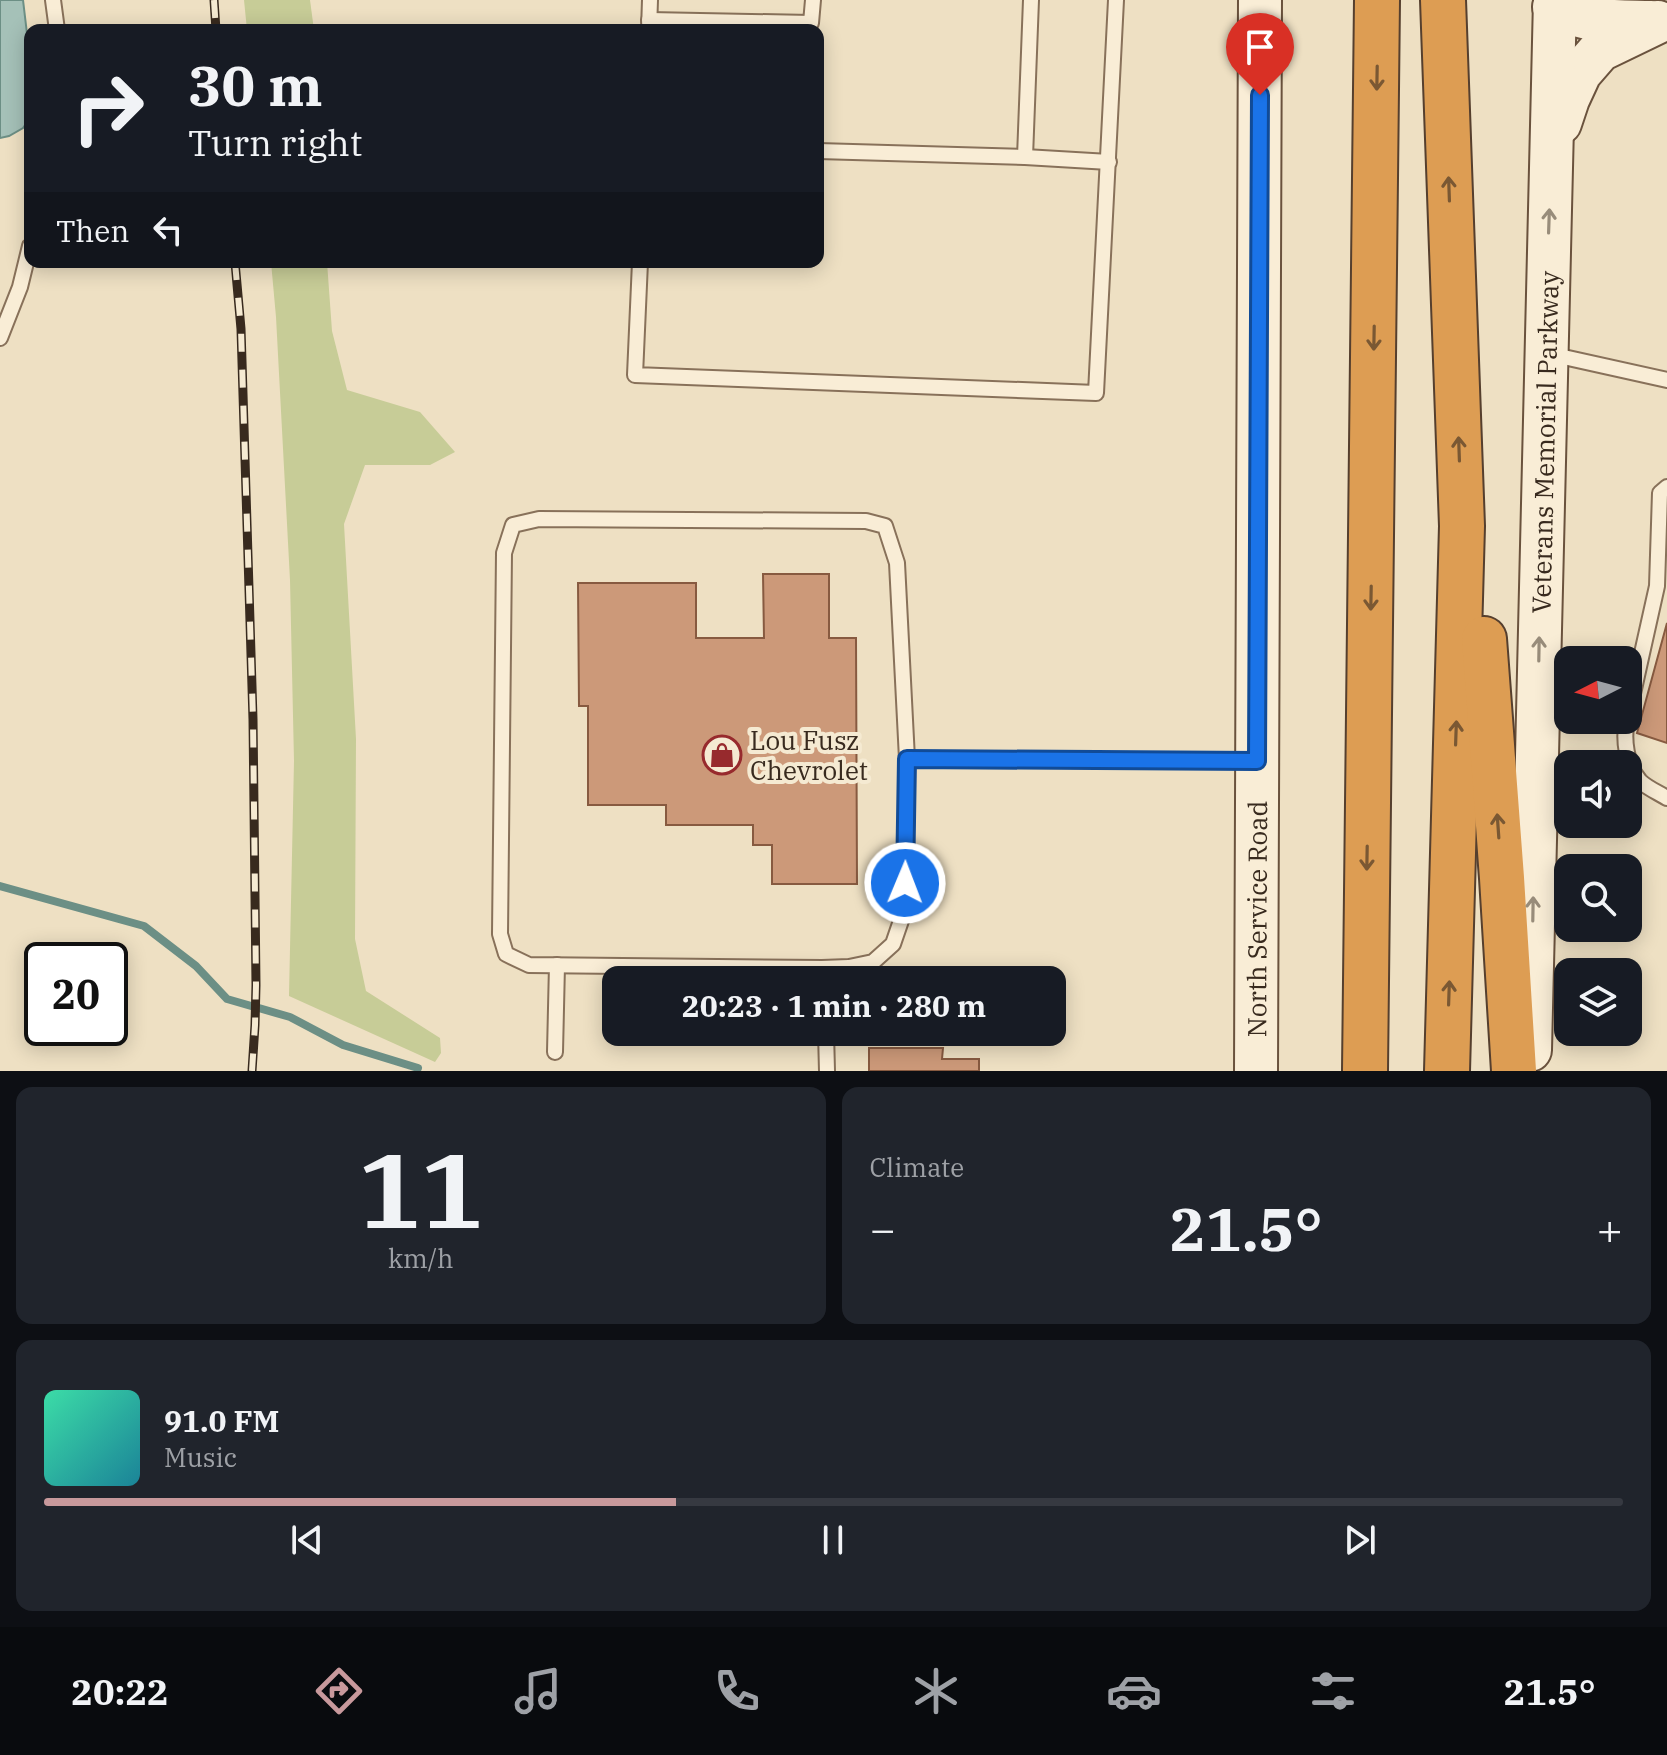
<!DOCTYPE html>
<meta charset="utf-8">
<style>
:root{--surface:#171b24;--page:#20242c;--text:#f1f3f6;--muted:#9ea1a6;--line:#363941;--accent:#c8999c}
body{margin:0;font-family:"IBM Plex Serif",serif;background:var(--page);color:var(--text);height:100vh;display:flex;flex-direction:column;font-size:30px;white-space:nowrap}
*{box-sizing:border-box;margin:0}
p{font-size:26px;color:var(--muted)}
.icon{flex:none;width:44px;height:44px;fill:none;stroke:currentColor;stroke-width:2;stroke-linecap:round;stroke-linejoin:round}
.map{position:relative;height:1071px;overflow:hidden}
.drawer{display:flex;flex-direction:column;gap:16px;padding:16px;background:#0d0f14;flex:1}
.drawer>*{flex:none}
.guide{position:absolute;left:24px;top:24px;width:800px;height:244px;border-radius:16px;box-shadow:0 4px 20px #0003;background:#171b24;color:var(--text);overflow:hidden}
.needle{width:52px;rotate:264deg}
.controls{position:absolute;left:1554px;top:646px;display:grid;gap:16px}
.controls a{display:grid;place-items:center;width:88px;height:88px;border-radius:16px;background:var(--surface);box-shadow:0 4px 20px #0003;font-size:40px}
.speed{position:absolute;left:24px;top:942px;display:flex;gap:16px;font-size:40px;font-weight:700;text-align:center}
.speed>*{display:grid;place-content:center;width:104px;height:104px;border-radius:50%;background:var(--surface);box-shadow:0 4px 20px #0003;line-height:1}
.speed .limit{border:4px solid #111;border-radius:12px;background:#fff;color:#111}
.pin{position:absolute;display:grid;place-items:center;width:68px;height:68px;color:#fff;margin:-82px -34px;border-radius:50% 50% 50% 0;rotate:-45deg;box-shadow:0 0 8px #0007}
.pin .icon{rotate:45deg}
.me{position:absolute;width:88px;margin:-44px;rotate:1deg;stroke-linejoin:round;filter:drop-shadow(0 0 6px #0008)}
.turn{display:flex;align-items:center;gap:28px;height:168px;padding:0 32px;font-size:36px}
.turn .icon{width:104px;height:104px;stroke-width:2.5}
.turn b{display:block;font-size:56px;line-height:68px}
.then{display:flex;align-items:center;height:76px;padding:0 32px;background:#0003;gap:16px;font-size:30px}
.big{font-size:60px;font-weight:700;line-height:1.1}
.drawer .tile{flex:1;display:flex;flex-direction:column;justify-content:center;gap:12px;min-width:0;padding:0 28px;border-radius:16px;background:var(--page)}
.drawer .dial{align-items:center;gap:0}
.dial b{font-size:104px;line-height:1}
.song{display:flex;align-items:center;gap:24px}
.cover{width:96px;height:96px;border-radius:12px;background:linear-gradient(135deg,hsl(160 70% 55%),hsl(190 70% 35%))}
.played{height:8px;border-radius:4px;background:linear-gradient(90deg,var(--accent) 40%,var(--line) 40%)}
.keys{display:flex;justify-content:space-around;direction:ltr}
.heat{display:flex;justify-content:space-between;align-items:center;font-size:44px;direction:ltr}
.drawer .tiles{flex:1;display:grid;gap:16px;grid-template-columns:1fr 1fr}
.tile:last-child{grid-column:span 2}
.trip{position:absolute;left:602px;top:966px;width:464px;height:80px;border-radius:16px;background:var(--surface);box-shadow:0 4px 20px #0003;font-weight:700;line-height:80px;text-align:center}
.dock{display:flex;height:128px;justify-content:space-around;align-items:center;background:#090b0e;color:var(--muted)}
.dock .icon{width:56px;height:56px}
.dock .active{color:var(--accent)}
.dock b{font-size:36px;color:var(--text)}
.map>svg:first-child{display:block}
.green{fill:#c7cc97}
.water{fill:#a5c1b8;stroke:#6c8f85;stroke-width:2}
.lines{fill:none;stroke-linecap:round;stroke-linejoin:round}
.stream{stroke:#6c8f85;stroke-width:8}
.building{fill:#cc9979;stroke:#875a40;stroke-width:2}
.lane-casing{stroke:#88715a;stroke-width:18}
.secondary-casing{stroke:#6a523d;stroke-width:46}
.highway-casing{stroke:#553f2e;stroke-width:48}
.lane{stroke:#f9edd6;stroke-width:14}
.secondary{stroke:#f9edd6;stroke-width:42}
.highway{stroke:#dd9d53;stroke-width:44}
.rail-casing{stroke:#382a1e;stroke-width:9}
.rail{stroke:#f5ead2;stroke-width:6;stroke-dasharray:18;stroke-linecap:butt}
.oneway{stroke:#7a5833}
.oneway2{stroke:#988c7a}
.route-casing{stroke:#114b97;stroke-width:20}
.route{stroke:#1a73e8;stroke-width:14}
.labels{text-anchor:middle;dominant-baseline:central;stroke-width:8;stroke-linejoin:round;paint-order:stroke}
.street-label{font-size:26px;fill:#382a1e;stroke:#f5ead2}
.poi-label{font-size:26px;fill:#382a1e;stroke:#f5ead2;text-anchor:start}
</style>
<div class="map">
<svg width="1667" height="1071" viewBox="0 0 1667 1071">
<rect width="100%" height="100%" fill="#eee0c3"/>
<!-- green -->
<g class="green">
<path d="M244,0H310L314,30H247Z"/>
<path d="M271,262H327L332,331L347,390L420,412L455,452L430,465H365L344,524L356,739L355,939L366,991L440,1038L441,1053L435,1062L289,996L294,761L290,580L276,317Z"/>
</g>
<!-- water -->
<path class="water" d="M0,0H23L30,59V118L23,128L9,136L0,138Z"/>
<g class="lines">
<!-- stream -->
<path class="stream" d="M0,886L144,926L196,966L227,999L290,1017L343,1045L418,1068"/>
</g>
<!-- building -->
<g class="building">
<path d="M763,574H829V638H856L857,884H772V845H753V825H666V805H588V706H579L578,583H696V638H764Z"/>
<path d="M1667,623V743L1637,733Z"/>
<path d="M869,1048H943L942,1059H979V1071H869Z"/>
</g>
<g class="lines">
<!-- lane casing -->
<g class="lane-casing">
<g id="lane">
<path d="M53,0L57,30"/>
<path d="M649,20L811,23L813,0"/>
<path d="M649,30L650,0"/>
<path d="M818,151L1025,157L1109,162"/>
<path d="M1025,157L1031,0"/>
<path d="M640,262L635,375L1096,393L1116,0"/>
<path d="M0,338L20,287L30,246"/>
<path d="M1550,354L1667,380"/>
<path d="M539,519L866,521L885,526L897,563L907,759L905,909L893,944L873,962L849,967L822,968L529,965L506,954L500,934L504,553L513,525Z"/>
<path d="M1628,716L1657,586L1660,493L1667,487"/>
<path d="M1627,720C1623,739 1626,765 1640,781C1647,788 1659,793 1667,798"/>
<path d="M907,759L1253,761"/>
<path d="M826,1032L827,1071"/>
<path d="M555,1052L557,965"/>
</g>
</g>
<!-- secondary casing -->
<g class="secondary-casing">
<g id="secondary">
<path d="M1554,7C1589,23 1613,21 1651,22"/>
<path d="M1560,123L1568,99L1580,73L1600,50L1658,22"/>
<path id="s1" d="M1530,1050L1555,0"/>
<path id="s2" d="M1256,1071L1260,0"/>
</g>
</g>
<!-- highway casing -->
<g class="highway-casing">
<g id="highway">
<path d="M1443,0L1462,526L1447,1071"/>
<path d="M1484,639L1502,878L1514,1071"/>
<path d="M1365,1071L1377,0"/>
</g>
</g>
<!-- lane -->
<use href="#lane" class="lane"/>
<!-- secondary -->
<use href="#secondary" class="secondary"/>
<!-- highway -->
<use href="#highway" class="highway"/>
<!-- rail casing -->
<g class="rail-casing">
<g id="rail">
<path d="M214,0L216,30"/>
<path d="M235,262L241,329L253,719L256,985L255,1025L252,1071"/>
</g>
</g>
<!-- rail -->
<use href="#rail" class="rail"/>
</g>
<!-- one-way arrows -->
<defs><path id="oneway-shaft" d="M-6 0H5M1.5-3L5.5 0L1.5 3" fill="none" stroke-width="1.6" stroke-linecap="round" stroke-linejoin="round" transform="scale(2)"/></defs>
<g class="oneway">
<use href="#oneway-shaft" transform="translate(1377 78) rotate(91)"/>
<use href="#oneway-shaft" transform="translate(1449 189) rotate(-92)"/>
<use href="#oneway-shaft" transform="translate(1374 338) rotate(91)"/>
<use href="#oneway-shaft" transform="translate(1459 449) rotate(-92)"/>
<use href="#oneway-shaft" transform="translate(1371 598) rotate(91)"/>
<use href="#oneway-shaft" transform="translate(1456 733) rotate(-88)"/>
<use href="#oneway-shaft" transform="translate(1498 826) rotate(-94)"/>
<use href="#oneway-shaft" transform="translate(1367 858) rotate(91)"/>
<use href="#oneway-shaft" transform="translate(1449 993) rotate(-88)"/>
</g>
<g class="oneway2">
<use href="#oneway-shaft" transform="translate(1549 221) rotate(-88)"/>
<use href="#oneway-shaft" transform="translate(1539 649) rotate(-89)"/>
<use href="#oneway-shaft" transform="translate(1533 909) rotate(-89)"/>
</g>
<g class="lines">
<!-- route casing -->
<g class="route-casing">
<path id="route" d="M905,883L907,759L1257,761L1260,95"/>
</g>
<!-- route -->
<use href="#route" class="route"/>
</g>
<!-- icons -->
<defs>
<g id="shop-ring" transform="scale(2)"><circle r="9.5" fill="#f5ead2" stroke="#972a2d" stroke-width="1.5"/><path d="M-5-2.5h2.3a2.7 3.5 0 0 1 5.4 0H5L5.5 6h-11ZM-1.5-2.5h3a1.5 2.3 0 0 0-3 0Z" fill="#972a2d"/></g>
</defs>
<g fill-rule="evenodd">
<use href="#shop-ring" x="722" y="755"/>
</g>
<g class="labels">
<!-- street labels -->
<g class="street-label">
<text stroke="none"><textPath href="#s1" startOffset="608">Veterans Memorial Parkway</textPath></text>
<text stroke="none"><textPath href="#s2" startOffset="152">North Service Road</textPath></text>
</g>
<!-- poi labels -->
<g class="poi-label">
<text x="750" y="740">Lou Fusz<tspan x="750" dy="30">Chevrolet</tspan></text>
</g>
</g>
</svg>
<div class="controls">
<a><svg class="needle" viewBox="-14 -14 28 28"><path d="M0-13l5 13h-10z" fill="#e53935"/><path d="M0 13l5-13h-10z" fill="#9ea1a6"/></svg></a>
<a><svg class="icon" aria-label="sound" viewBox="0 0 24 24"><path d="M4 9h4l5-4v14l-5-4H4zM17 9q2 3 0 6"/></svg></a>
<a><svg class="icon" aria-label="search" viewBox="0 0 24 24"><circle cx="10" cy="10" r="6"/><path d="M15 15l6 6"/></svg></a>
<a><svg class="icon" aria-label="layers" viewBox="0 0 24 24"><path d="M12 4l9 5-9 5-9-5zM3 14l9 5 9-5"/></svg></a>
</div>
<div class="speed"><div class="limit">20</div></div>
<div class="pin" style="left:1260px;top:95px;background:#d93025"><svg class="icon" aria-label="arrive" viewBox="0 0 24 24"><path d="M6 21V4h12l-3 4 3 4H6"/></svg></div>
<svg class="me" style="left:905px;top:883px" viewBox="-20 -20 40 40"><circle r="17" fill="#1a73e8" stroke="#fff" stroke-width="3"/><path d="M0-11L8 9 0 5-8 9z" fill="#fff"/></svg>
<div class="trip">20:23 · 1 min · 280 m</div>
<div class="guide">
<div class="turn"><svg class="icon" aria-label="right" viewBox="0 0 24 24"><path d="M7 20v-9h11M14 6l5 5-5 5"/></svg><div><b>30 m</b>Turn right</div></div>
<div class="then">Then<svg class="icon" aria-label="left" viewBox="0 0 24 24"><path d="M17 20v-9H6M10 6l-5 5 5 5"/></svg></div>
</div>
</div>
<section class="drawer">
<div class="tiles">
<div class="tile dial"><b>11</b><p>km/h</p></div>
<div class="tile"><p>Climate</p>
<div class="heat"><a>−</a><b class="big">21.5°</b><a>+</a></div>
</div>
<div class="tile">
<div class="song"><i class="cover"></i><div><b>91.0 FM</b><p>Music</p></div></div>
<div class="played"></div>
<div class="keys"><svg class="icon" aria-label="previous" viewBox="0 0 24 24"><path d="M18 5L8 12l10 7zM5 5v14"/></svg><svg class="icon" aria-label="pause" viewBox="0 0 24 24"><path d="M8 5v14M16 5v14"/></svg><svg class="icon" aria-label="next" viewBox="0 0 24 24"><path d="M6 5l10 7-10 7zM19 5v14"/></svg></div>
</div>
</div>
</section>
<nav class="dock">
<b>20:22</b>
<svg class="icon active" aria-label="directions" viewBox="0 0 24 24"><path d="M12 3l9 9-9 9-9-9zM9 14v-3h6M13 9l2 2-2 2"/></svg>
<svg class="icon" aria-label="music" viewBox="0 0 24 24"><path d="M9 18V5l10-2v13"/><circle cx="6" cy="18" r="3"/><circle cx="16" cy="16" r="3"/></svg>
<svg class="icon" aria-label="phone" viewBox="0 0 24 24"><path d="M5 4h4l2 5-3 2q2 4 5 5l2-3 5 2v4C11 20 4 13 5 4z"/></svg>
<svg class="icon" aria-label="climate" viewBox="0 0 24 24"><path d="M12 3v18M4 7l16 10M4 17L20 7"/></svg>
<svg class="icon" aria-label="car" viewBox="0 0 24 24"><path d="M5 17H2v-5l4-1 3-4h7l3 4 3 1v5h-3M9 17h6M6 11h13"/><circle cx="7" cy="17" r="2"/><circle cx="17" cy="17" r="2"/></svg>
<svg class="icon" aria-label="filters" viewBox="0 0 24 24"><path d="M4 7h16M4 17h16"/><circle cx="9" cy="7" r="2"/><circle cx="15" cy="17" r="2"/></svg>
<b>21.5°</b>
</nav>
